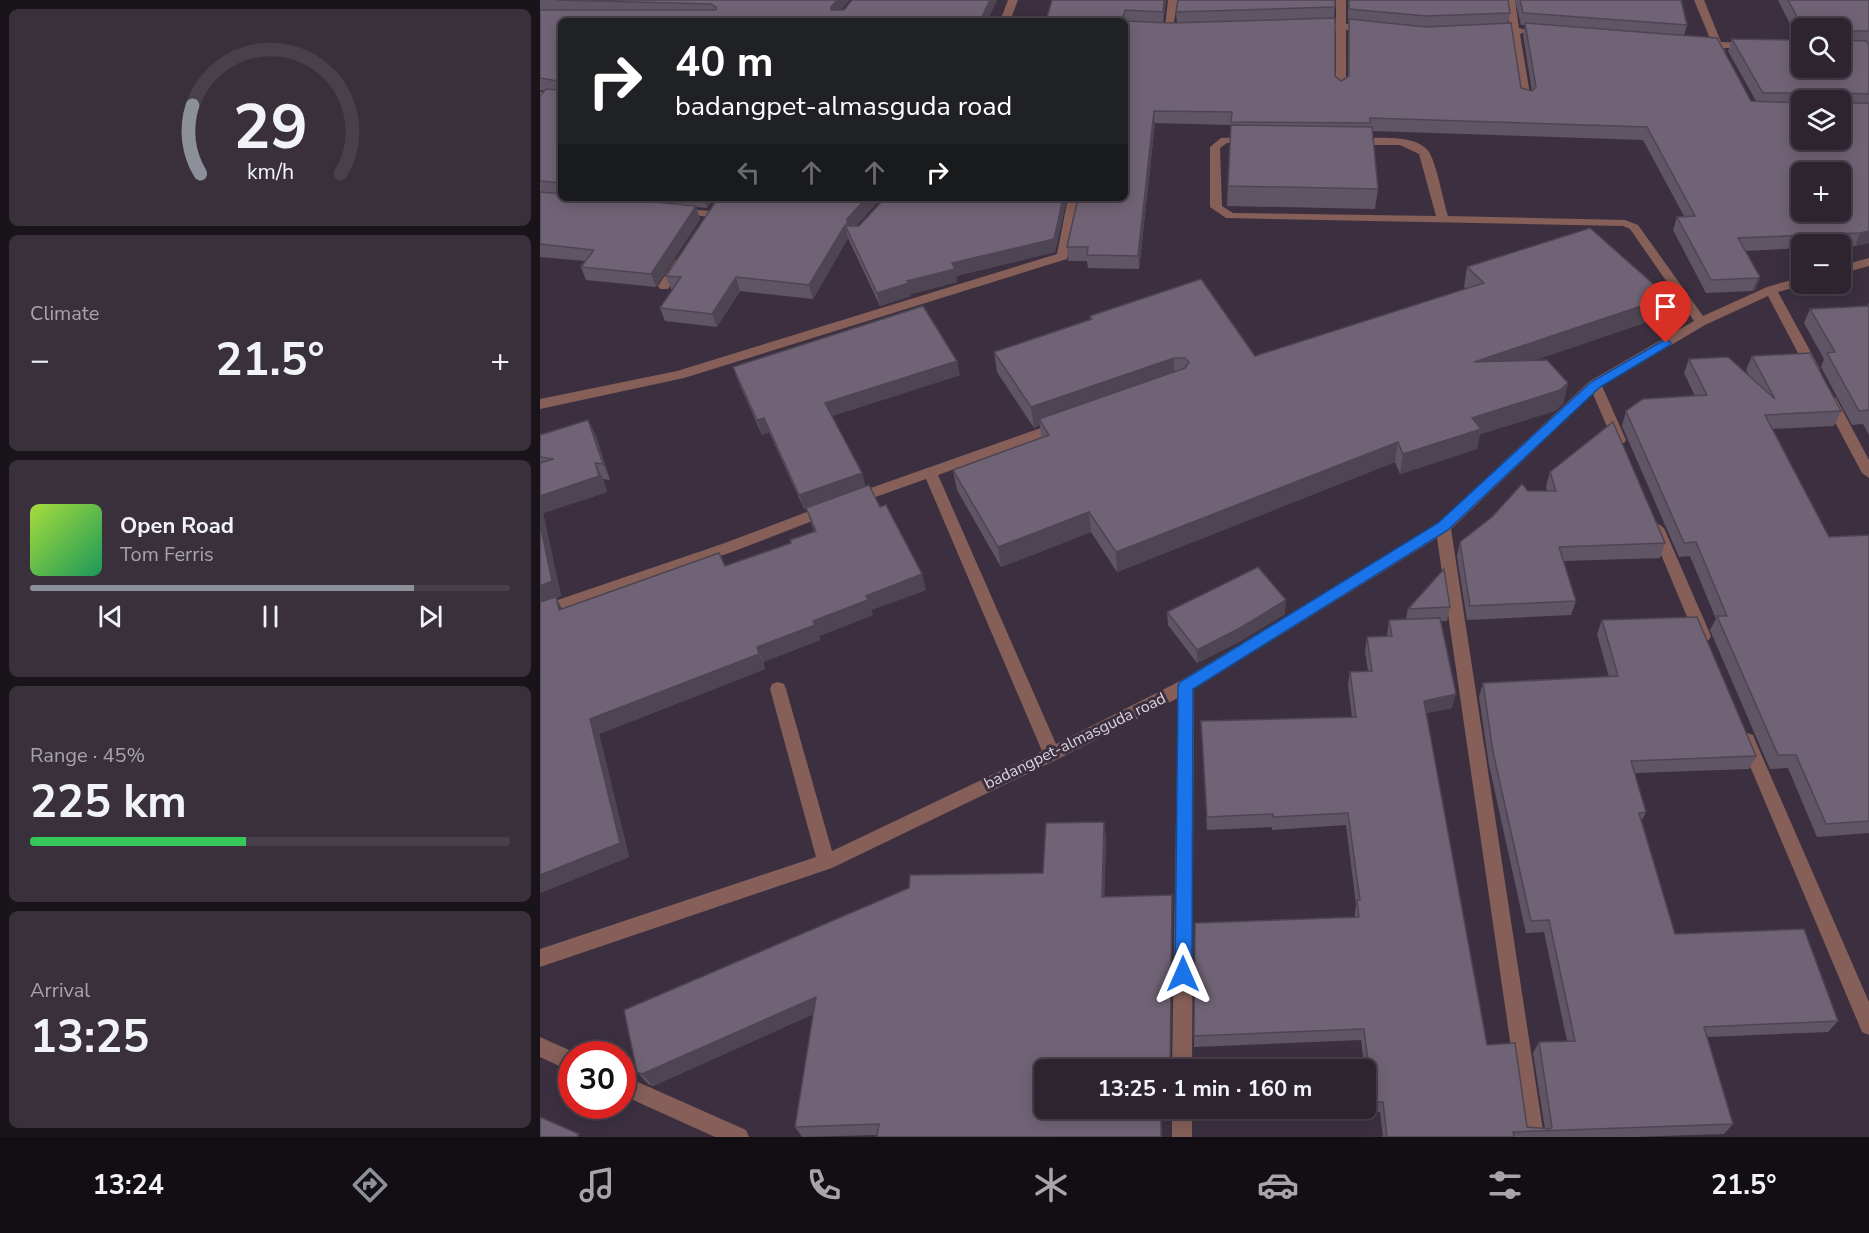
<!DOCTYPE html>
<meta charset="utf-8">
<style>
:root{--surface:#2d2430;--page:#39303c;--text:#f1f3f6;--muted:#a7a4ab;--line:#48414c;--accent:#8c9099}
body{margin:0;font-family:"Nunito Sans",sans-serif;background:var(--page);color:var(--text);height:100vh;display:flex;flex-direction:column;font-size:22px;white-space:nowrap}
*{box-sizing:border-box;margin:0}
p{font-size:20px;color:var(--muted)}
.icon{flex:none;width:33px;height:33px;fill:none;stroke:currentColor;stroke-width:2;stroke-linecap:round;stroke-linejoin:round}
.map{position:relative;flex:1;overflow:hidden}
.side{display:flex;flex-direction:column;gap:9px;padding:9px;background:#19141a;width:540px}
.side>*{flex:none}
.hud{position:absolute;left:18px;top:18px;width:570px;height:183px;border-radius:9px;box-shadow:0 3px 15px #0003,0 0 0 2px var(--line);background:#202124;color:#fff;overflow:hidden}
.tools{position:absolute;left:1251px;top:18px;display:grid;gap:12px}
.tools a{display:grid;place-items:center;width:60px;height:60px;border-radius:9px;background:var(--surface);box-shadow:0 3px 15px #0003,0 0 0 2px var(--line);font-size:30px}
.speed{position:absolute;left:18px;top:1041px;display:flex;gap:12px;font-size:30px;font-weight:700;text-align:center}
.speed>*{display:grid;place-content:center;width:78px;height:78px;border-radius:50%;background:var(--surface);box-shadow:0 3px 15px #0003,0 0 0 2px var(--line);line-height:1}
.speed .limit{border:9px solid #d22;background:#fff;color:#111}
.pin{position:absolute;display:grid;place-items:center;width:51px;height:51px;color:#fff;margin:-62px -26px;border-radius:50% 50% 50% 0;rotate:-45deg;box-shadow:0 0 6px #0007}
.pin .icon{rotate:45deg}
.me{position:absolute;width:66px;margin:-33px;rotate:0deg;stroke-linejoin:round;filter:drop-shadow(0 0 4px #0008)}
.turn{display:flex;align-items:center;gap:21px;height:126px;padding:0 18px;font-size:27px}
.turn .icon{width:78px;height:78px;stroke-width:2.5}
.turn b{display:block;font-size:42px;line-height:51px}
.lanes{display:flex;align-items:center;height:57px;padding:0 18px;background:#0003;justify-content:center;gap:30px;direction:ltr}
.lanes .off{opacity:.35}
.big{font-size:45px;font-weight:700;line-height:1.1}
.side .card{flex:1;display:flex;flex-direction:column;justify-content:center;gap:9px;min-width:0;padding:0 21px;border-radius:9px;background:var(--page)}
.side .dial{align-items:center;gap:0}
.dial svg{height:156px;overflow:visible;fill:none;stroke:var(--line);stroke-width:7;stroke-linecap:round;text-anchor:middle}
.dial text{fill:var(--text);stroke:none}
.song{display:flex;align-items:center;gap:18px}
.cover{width:72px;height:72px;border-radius:9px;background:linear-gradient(135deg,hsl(80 70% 55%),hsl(150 70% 35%))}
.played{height:6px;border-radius:3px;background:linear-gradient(90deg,var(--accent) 80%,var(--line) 80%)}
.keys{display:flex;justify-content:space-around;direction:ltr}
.heat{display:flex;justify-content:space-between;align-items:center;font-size:33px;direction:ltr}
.charge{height:9px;border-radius:4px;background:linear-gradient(90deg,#34c759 45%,var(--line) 0)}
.trip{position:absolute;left:494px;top:1059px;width:342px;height:60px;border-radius:9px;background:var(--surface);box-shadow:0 3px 15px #0003,0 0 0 2px var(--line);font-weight:700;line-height:60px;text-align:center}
.tab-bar{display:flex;height:96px;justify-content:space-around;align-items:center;background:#120e13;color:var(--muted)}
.tab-bar .icon{width:42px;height:42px}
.tab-bar .selected{color:var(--accent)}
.tab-bar b{font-size:27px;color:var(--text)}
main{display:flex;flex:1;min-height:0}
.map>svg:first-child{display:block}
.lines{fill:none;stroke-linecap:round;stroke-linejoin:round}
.minor{fill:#855f58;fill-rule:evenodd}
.wall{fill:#605565;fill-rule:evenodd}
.shaded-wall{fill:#4e4552}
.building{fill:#706375;stroke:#4e4552;stroke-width:1.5;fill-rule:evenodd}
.route{fill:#1a73e8;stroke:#114b97;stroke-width:1.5}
.labels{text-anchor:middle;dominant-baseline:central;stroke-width:6;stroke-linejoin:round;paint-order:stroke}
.street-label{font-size:16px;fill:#d9d2dc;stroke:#3c3040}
</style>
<main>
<section class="side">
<div class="card dial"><svg viewBox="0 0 100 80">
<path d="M14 69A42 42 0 1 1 86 69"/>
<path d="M14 69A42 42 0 0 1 10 34" stroke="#8c9099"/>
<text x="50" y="56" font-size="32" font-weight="700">29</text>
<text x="50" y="72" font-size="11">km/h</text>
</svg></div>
<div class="card"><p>Climate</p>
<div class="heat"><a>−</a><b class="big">21.5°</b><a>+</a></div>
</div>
<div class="card">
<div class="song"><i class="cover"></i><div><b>Open Road</b><p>Tom Ferris</p></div></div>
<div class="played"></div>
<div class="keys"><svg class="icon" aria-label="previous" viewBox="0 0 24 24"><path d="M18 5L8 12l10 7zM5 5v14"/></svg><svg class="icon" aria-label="pause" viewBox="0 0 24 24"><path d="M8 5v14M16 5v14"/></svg><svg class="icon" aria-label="next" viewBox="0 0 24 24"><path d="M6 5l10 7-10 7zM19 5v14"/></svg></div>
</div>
<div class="card"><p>Range · 45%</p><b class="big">225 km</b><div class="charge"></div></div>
<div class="card"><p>Arrival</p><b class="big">13:25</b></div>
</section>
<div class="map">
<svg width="1329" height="1137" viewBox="0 0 1329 1137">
<rect width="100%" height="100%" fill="#3c3040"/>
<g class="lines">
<!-- minor -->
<g class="minor">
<path d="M468,0H478L470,21H460Z"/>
<path d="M628,0H638L632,32L585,31V25L625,27Z"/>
<path d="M796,0H806V24L827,25L832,28L827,31L806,30V89L801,92L796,89V30L776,29L771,26L776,23L796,24Z"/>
<path d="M965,0H975L979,28L988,31L980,34L991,100L986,103L981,100L971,33L953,34L948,31L953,28L970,27Z"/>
<path d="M1154,0H1164L1181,42L1211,43L1214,44V48H1184L1186,53L1181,56L1177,55L1174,48L1157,46V42L1171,41Z"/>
<path d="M0,92L21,95V101L0,98Z"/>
<path d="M710,137L714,138V142L687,143L680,148L682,206L693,213L896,216L879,154L860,145H812L807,142L812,139C831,138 877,133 889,152C897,165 903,200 908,216L1085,220L1098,225L1163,316L1227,287L1262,277V284H1266L1238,292L1280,369L1278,372H1268L1228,296L1165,325L1062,386L1086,440L1084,443H1074L1053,394L911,529L1004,1137H984L897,538L654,689L652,1070H632L638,698L518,759L292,868L0,967V949L276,857L230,689L232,684L238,682L244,684L246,689L292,851L502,751L386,479L313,505L308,504L306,500L308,496L515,423H525L527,426L525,429L398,475L516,744L640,681L898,523L1050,381L1154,321L1090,229L1083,226L686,218L670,207V147L681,138Z"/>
<path d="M528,198H540L527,259L144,378L0,409V399L137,371L517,254Z"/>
<path d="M138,208L170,211L176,214L170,217L134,213L132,211Z"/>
<path d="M1329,258V266L1300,274V266Z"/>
<path d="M139,259L145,263L130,286L128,289H120L118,286L135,260Z"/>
<path d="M1289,394L1296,398L1329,460V478L1322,473L1282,398Z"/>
<path d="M288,504L293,505L295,509L293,513L192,552L0,618V606L182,544Z"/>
<path d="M1117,523L1124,528L1171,636L1169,640L1163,642L1157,640L1155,636L1110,528Z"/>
<path d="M1207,733L1213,735L1215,740L1329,1002V1035L1322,1032L1199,740L1201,735Z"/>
<path d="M0,1037L38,1054H32V1072L0,1057Z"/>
<path d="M82,1075L206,1130L209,1137H175L82,1095Z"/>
<rect x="632" y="1108" width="20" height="29"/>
</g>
</g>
<!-- wall -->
<g class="wall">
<path d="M0,0H309L301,10H304L312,0H457L447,21H21V198H174L167,208L156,207L160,219L116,287L46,280L41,267L45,261L0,257V96L5,91L0,90Z"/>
<path d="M626,0L623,23H637L636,12L795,0L794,18L795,76L801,81L808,77L809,21H808V0H968L970,13L968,23L981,88L992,91L983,35L985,25H981L975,0H1141L1147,25L1144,36L1211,101H1216L1188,51L1192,39L1258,40L1238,0H1329V44H1328L1329,46V243L1315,246H1300V244H1262V248L1205,251L1220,277L1215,290L1212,291L1166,293L1133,230L1137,217L1144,216L1103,140L832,131L838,189L835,209L687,206L691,125L615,123L599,269L548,268L547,261H528L527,247L585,198L506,21ZM1262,28H1300L1262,68ZM1262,100H1300L1262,140Z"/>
<path d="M341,198L316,226H319L345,198H527L515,252L416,276L417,282L371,294V296L340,306L308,238L273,299L200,291L177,327L125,321L120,308L133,289H131L126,276Z"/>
<path d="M927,267L1128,297L1122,317L995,360L1028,383L1023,403L1015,411L940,434L937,449L860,474L855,462L577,572L551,532L461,567L417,490L413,470L501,438L500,425L494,428L457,372L454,352L550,320V316L715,356L926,289L924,287Z"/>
<path d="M1329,303V435L1323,424L1312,425L1281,367L1284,359L1264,323L1270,309L1327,306Z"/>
<path d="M1212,356L1301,411L1294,426L1232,429L1289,537L1329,535V833L1277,837L1248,768L1230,769L1170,630L1176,619L1150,556L1139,557L1082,426L1086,411L1155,396L1144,373L1149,359L1210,377L1206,370Z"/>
<path d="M193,367L420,375L292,416L322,473L325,486L386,590L331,610L333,615L279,636L280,640L223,662L225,669L59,734L89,857L0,893V435L48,420L56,436L70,480L63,479L67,492L3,513L21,596L16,598L22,609L185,566L251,543L274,531L266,508L268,507L264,509L229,432L222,435L198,381Z"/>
<path d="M1010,472L1125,543L1120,558L1023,561L1036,601L1031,615L927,620L917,556L920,542L988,491H1007L1006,486Z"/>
<path d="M910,607L907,621H901L912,708L886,713L947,1045L987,1127L1005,1129L993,1053L999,1042L1027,1041L1004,932L986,933L949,765L939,697L943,683L1069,677L1057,634L1062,620L1216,756L1209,769L1095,773L1106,812L1101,822L1135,934L1298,1021L1288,1032L1167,1037L1193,1124L1184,1134L1093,1137H843L840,1112H830L821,1040L654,1047L655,923L815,917V913L816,904L806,825L732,830V827L667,830L661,721L812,717L808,685L810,672L828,671L825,651L827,637L847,636L849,620L866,619L868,609Z"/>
<path d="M627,612L745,614L699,642L657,663L628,625Z"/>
<path d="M566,837L564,897L632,895L630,1070H504V1108H630V1117L337,1135L262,1137L255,1127L273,1014L113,1086L108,1084L97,1072L503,873Z"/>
</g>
<!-- shaded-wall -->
<g class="shaded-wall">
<path d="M297,0H309L293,20L291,7Z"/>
<path d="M450,0H457L447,21H440Z"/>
<path d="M624,0H626L623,25V12Z"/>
<path d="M614,111L615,123L599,269L598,256Z"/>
<path d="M164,198H174L167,208Z"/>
<path d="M326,198H341L310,232L307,226V219Z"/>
<path d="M523,198H527L515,252L416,276L417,282L371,294V296L340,306L337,293L412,263Z"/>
<path d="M156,206L160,219L116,287L111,274Z"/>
<path d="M305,225L308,238L273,299L269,285Z"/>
<path d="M1329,231V243L1315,246L1320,233Z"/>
<path d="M196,277L200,291L177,327L172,314Z"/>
<path d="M1220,277L1215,290L1212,291L1218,278Z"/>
<path d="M1128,297L1122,317L930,382L934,362Z"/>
<path d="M634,358V378L499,419L500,425L494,428L491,407Z"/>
<path d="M417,361L420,375L289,417L285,403Z"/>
<path d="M1028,383L1023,403L1015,411L940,434L937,449L860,474L863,454L932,418Z"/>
<path d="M224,418L229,432L222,435L217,420Z"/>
<path d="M48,420L56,436L70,480L63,464Z"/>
<path d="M858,442L855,462L577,572L576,552Z"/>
<path d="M55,463L63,479L67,492L3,513L21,596L16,598L24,612L0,604V496Z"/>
<path d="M322,473L326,487L264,509L259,495Z"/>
<path d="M549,512L551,532L461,567L458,547Z"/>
<path d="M382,574L386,590L331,610L333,615L279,636L280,640L223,662L217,647L326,596Z"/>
<path d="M746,600L745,614L699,642L657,663V650Z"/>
<path d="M219,654L225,669L59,734L89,857L0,893V875L50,719Z"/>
<path d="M916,694L912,708L881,714L884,701Z"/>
<path d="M564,822L566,837L564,911L562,897Z"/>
<path d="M276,997L283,1010L113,1086L102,1074Z"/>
<path d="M621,1108L622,1117V1137H621Z"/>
</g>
<!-- building -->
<g class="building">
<path d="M17,0H297L291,7V10H304L312,0H450L440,21H21V183L0,181V96L6,89L17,90L18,81L0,78V10H176V7L171,4Z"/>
<path d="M512,0H624L623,12L585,10L582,19L584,21L629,23L795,18V76L801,81L809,76V19L886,27L971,23L981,88L992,91L996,87L985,23L1177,38L1211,101L1262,103V140H1300V100H1269L1267,93H1223L1192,39L1262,40V68H1300V28H1263L1248,0H1329V31H1303V40L1327,41L1329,46V94L1305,93L1303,101L1305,103H1329V231L1320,233L1198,238L1220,277L1218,278L1171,280L1137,217L1155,216L1107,127L830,118V123L691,122L692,112L614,111L598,256L547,255L548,247H527L538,198H585V21H506ZM1262,172H1300V212H1262Z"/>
<path d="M638,0H795V7L636,12Z"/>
<path d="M809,0H968L970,13L886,16L809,9Z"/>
<path d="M980,0H1141L1147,25L983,13Z"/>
<path d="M691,125L832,127L838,189L688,186Z"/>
<path d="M0,192L21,194V198H70L156,206L111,274L41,267L54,250L0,244Z"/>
<path d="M178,198H326L307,219V226H319L345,198H523L514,239L412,263L415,269L367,281L369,283L337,293L305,225L269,285L196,277L172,314L120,308L141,277L126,276Z"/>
<path d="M1050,228L1128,297L934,362L1007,360L1028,383L1020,390L932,418L941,429L863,454L858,442L576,552L549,512L458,547L413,470L509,435L499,419L645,368L649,362L645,358H634L491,407L454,352L552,319L550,316L661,279L715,356L944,283L927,267Z"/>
<path d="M383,306L417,361L285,403L322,473L259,495L224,418L217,420L193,367Z"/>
<path d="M1329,306V410L1319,411L1287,353L1295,352L1270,309Z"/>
<path d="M1270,353L1301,411L1225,415L1289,537L1329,535V821L1286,824L1256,755H1238L1177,616H1187L1156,542L1144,543L1086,411L1103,399L1167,395L1149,359L1188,357L1235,399L1212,356Z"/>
<path d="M48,420L63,464L55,463L59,476L0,496V463L14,459L0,457V435Z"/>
<path d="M1073,422L1125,543L1019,547L1036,601L930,606L920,542L952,517L982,484L988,491H1016L1010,472Z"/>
<path d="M329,485L340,507L346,505L382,574L326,596L328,600L273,621L275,625L217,647L219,654L50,719L80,843L0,875V602L16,597L19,610L179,553L185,566L251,543L250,540L276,531L266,508Z"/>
<path d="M0,524L12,581L0,586Z"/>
<path d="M718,567L746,600L700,628L657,650L627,612Z"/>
<path d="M904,569L910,607L868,609Z"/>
<path d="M1157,617L1216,756L1091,761L1106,812L1099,813L1135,934L1264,929L1298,1021L1164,1027L1193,1124L973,1132L974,1137H847L843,1102H833L824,1029L654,1036L655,923L819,917L817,900H820L808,813L733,817V814L667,817L661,721L816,717L810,672L832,671L827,637L852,636L849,620L900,618L916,694L884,701L947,1045L975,1043L987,1127L1010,1129L1012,1127L999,1042L1035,1041L1009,920L991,921L953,752L943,683L1078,676L1062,620Z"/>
<path d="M564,822L562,897L632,895L630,1070H504V1108H621V1137H337L339,1124L255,1127L276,997L102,1074L97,1072L84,1010L369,888L370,875L503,873L506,823Z"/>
<path d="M0,1117L39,1134L37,1137H0Z"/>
</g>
<!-- route -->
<path class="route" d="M1126,339L1131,343L1130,345L1060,387L908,530L653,689L652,974L649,979L643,982L637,979L635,974L638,686L640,682L898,523L1051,382Z"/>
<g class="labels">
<!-- street labels -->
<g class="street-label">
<text transform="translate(535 741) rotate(-26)">badangpet-almasguda road</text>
</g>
</g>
</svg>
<div class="tools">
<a><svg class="icon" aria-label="search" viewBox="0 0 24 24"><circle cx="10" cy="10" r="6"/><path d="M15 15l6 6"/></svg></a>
<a><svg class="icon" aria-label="layers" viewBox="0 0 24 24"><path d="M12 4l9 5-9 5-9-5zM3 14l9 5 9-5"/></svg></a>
<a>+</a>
<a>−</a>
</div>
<div class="speed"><div class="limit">30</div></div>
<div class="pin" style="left:1126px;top:343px;background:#d93025"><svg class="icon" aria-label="arrive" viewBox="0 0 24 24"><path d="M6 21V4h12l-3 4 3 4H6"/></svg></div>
<svg class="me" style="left:643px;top:974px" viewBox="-20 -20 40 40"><path d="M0-17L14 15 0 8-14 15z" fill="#1a73e8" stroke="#fff" stroke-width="4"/></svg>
<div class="trip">13:25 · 1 min · 160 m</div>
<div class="hud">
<div class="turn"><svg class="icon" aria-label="right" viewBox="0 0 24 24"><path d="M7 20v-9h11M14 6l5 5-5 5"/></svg><div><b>40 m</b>badangpet-almasguda road</div></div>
<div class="lanes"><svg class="icon off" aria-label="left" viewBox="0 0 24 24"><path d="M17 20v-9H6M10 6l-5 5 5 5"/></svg><svg class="icon off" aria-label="ahead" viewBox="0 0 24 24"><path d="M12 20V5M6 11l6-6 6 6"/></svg><svg class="icon off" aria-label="ahead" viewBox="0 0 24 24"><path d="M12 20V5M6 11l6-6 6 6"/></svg><svg class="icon" aria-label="right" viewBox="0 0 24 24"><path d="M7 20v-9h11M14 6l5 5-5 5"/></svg></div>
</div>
</div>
</main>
<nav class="tab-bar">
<b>13:24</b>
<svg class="icon selected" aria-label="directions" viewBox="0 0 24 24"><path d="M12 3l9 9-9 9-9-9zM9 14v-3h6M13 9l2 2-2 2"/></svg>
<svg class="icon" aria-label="music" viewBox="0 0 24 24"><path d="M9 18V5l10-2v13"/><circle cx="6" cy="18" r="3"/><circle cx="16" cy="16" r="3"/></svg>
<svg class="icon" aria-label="phone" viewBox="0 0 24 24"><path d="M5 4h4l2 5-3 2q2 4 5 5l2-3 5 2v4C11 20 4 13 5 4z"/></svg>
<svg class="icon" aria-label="climate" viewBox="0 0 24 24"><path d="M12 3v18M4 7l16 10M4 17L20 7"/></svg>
<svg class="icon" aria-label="car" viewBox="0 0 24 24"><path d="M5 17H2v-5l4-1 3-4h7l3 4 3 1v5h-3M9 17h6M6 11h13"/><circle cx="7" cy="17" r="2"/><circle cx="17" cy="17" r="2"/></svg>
<svg class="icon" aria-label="filters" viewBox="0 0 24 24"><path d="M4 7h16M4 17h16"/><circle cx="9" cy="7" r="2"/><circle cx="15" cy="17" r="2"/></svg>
<b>21.5°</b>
</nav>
